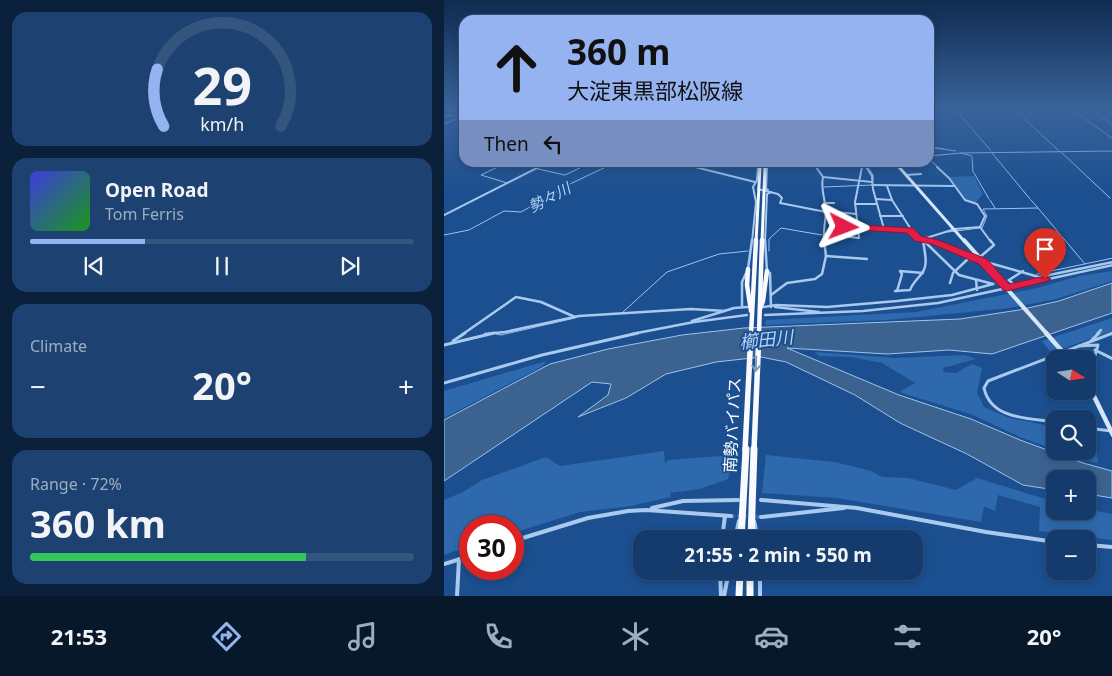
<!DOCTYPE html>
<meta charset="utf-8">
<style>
:root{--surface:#143b6b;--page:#1d4271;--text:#f1f3f6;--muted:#9dadc1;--line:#33557e;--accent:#95b2f1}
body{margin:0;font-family:"Noto Sans","Noto Sans JP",sans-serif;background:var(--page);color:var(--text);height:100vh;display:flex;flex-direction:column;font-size:19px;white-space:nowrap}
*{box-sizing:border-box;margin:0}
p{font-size:16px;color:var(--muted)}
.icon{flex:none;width:28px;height:28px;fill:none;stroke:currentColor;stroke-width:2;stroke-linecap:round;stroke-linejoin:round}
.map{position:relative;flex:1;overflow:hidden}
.sheet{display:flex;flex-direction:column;gap:12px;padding:12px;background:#0b203b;width:444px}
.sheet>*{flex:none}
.banner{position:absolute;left:15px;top:15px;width:475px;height:152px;border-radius:15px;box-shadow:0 2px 8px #0003,0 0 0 1px var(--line);background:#95b2f1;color:#111;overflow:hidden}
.needle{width:32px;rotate:102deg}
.buttons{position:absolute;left:602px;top:350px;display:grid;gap:10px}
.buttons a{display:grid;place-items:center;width:50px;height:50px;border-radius:10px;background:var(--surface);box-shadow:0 2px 8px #0003,0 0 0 1px var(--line);font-size:25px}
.speed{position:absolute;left:15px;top:515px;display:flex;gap:10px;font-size:25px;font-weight:700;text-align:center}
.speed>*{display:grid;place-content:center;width:65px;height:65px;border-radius:50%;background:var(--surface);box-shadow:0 2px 8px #0003,0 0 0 1px var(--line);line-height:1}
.speed .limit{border:8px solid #d22;background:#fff;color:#111}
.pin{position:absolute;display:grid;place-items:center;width:42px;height:42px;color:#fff;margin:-51px -21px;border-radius:50% 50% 50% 0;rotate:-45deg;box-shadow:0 0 5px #0007}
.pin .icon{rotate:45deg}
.me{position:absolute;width:55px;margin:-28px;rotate:93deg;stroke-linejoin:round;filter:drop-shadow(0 0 4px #0008)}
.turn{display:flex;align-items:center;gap:18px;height:105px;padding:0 25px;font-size:22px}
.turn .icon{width:65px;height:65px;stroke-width:2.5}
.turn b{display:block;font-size:35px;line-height:42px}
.then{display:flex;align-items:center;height:48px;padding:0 25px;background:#0003;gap:10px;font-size:19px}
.big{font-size:38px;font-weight:700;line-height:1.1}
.sheet .tile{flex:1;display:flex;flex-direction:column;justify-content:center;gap:8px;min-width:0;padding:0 18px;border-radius:15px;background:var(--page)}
.sheet .dial{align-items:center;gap:0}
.dial svg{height:130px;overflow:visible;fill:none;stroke:var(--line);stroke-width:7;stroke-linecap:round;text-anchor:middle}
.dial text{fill:var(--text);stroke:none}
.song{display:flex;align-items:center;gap:15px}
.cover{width:60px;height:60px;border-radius:8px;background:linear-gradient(135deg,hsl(240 70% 55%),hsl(120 70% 35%))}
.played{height:5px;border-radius:2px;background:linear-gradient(90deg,var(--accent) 30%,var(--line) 30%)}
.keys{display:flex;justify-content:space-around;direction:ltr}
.heat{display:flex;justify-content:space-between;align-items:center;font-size:28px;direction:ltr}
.charge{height:8px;border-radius:4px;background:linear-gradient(90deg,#34c759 72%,var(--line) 0)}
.trip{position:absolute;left:189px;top:530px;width:290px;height:50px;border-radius:15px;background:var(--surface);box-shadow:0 2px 8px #0003,0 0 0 1px var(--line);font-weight:700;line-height:50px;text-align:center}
.dock{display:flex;height:80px;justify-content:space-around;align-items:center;background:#08182b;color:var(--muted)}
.dock .icon{width:35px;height:35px}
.dock .selected{color:var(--accent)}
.dock b{font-size:22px;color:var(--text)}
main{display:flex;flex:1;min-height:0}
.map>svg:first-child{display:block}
.green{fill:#2e69ad}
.water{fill:#3c6290;stroke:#9cc4f0}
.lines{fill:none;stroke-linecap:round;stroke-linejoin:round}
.stream{stroke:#9cc4f0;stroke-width:1}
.river{fill:#3c6290;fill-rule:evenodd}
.minor-tunnel-far1{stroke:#3d69a0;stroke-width:2.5;stroke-dasharray:2.5 1;stroke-linecap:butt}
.minor-tunnel{stroke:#3d69a0;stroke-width:4;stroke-dasharray:4 2;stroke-linecap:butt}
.minor-far4{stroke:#a9c9ee;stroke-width:1}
.minor-far3{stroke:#a9c9ee;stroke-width:2}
.minor-far2{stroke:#a9c9ee;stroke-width:2.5}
.minor-far1{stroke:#a9c9ee;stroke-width:3}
.minor{stroke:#a9c9ee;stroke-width:4}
.secondary-far3{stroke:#d6e6fa;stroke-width:2.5}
.secondary-far2{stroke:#d6e6fa;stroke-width:3}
.secondary-far1{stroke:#d6e6fa;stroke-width:4}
.secondary{stroke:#d6e6fa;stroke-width:4.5}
.primary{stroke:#f0f6ff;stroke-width:2.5}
.trunk-far4{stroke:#f8faff;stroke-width:2.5}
.trunk-far3{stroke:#f8faff;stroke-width:3}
.trunk-far2{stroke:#f8faff;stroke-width:4.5}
.trunk-far1{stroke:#f8faff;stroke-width:5.5}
.trunk{stroke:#f8faff;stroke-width:7}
.oneway{stroke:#7e9cc1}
.route{fill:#e11d48;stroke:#92132f}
.labels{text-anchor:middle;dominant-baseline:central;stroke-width:4;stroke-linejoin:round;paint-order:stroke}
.far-water-label{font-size:15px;font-style:italic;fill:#b5d3f5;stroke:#1b4f8f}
.street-label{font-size:16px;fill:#fff;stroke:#1b4f8f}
.water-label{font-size:18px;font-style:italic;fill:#b5d3f5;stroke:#1b4f8f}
</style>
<main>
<section class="sheet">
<div class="tile dial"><svg viewBox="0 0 100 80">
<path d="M14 69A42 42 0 1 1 86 69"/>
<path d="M14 69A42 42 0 0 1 10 34" stroke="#95b2f1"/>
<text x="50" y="56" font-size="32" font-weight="700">29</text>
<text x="50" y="72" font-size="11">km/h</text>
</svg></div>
<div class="tile">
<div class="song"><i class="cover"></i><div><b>Open Road</b><p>Tom Ferris</p></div></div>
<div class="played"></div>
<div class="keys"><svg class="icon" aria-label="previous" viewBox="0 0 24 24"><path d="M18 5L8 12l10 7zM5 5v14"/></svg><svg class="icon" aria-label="pause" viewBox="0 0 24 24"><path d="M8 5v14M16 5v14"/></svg><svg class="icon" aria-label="next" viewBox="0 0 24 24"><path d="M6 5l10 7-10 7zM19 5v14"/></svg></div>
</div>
<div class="tile"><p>Climate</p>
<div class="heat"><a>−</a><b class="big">20°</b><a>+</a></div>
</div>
<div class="tile"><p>Range · 72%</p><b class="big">360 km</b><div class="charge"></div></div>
</section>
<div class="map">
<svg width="669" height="596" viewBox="0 0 669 596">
<rect width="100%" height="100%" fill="#1b4f8f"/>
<!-- green -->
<g class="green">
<path d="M530,176L539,194L531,203L522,200L505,177Z"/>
<path d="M668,271V281L612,299L565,308L444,320L321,325L322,320L472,312L593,288L635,276Z"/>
<path d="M668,318V331L607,353L598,341Z"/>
<path d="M371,352L451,358L521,355L532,359L499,368L500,372L512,373L528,364L538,368L533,393L540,407L565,418L611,427V450L576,437L529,415L455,392L471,383L438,363L407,357L375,356Z"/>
<path d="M102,361L99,366L0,418V391Z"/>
<path d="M644,435L651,438L654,463L634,459L613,451H644Z"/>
<path d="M220,451L221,464L224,460L290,455L284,479L256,489L226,493L227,497L187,506L136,512L69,533V526H26V546L0,555V500L19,492L38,480L102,457L116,466Z"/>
<path d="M322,455L391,462L427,471L438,477L464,478L512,490L533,478L611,502V511H644V509L668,514V540L595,531L596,507L554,495L551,511L540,506L537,522L393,498L318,493Z"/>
</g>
<!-- water -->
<path class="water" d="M668,283V313L548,354L505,350L443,354L343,348L455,395L527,419L576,440L639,463L668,471V498L644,494V479H611V490L579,485L523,454L456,423L411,395L342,362L317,357L272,362L222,374L182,398L134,417L164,395L167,384L148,382L0,481V420L106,364L164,349L238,335L300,328L516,319L575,310L615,301Z"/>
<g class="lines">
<!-- stream -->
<g class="stream">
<path d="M511,109L547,151"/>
<path d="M570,109L615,151"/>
<path d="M627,109L669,139"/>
<path d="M1,116H19"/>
<path d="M487,147L500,149"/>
<path d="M617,152L666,198"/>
<path d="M517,153L528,156"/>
<path d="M548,153L586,199"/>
<path d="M528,157L529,172"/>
<path d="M156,162L165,164"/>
<path d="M94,169L121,175L148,162"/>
<path d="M530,173L545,199"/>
<path d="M429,180V175L424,167L439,162"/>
<path d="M63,183L37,175L64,162"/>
<path d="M380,187L428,185"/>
<path d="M546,200L551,208"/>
<path d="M587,200L594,208"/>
<path d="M538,228L543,216L539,209L594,208L641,264"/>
<path d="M504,232L536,228"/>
<path d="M0,235L25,230L60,211L77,212L128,183L166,165"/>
<path d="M325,251V239L337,228L378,235"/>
<path d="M593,274L669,258"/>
<path d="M179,312L223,272L275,254L304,251"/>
<path d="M52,334L57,335L131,318"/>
</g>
<!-- river -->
<path class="river" d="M177,162H183C177,167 171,169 164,165C168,162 172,166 177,162Z"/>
<!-- minor-tunnel-far1 -->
<path class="minor-tunnel-far1" d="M549,284L565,280"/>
<!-- minor-tunnel -->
<path class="minor-tunnel" d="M287,516L317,517"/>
<!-- minor-far4 -->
<g class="minor-far4">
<path d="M648,109L669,126"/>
<path d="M0,115H18"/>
<path d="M0,124L20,116"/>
<path d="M485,147L512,151"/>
<path d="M485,156L517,153L669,151"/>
<path d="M485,159L495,168"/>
<path d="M232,162L256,168"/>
<path d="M416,162L418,168"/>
<path d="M417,166L438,162"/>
<path d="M422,166L423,168"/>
<path d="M92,168L104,162"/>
<path d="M314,168V162"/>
<path d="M323,168V162"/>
<path d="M372,168L373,162"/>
</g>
<!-- minor-far3 -->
<g class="minor-far3">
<path d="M251,167L311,182"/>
<path d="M323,167L322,189L324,190"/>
<path d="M372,167L379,177L428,182"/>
<path d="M422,167L428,176L429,189L440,229"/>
<path d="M493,167L505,178L521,200L533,204L541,216L536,227"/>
<path d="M462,175L477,174"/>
<path d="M379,177C376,190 382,200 382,213C381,223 379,232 380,242"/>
<path d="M428,185L510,186"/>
<path d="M443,186L448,200L472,237L488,242"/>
<path d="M314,189L334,194L338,198L336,203L382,212"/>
<path d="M432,199L448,200"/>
<path d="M380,203H390"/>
<path d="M411,204H432"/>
<path d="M382,211L412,214"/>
<path d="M0,215L95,167"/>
<path d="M436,216H459"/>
<path d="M536,227L547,242"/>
<path d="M380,234L415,238L411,202L418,167"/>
<path d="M397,236L400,227L466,230"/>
<path d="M479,239L511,229L536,227"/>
<path d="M308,242L312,202L309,187L313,180L314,167"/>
<path d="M321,242L323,194L327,192"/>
</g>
<!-- minor-far2 -->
<g class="minor-far2">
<path d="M321,240L323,271L326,273L327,307"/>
<path d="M484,240L535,260L595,277L669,262"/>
<path d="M480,241L515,275L549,284"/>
<path d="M382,256L423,259"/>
<path d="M536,257L550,245L546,240"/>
<path d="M532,280L533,290"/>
<path d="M506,283L509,273L526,257"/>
<path d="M571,286L565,280L579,271"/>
<path d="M451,291L466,290C469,282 474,279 478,273C485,264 480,251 479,240"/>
<path d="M453,291L458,274L456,271L479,273"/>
<path d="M327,295L343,283L371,279L378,274L382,256L380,240"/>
<path d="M298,307V282L304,269L308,240"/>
<path d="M320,307L332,305L383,307L453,301L508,295L549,284"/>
<path d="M331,307L375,312"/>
<path d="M321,315L419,311L494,303L669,265"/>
<path d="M248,321L290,308L303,307"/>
<path d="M19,334L72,297L97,302L131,317"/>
<path d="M41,334L61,332L135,316L247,309L281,311"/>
<path d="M188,334L250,322L303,315"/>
<path d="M653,334L657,330"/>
<path d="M667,334L669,333"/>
</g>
<!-- minor-far1 -->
<g class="minor-far1">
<path d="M9,341L21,333"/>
<path d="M647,341L655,333"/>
<path d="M0,345L50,333"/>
<path d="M635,346L654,345L644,379"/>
<path d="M651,350L669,359"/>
<path d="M0,383L98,355L194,333"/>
<path d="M611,422C585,418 547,420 540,388L544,381L669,333"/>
<path d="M644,428L667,431"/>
</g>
<!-- minor -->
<g class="minor">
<path d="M317,500L413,508L542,532L611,542"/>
<path d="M208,508L239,501L294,500"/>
<path d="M317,517L400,508"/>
<path d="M310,521L314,539"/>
<path d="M278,539L281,516"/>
<path d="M291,539L295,521"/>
<path d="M69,541L144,518L184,511L202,510L287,516"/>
<path d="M644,545L669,547"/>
<path d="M0,564L26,556"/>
<path d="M276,571L277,596"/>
<path d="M316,571V596"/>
<path d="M13,596L15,559"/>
<path d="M280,596L285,571"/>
</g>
<!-- secondary-far3 -->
<path class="secondary-far3" d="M451,162L456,168"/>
<!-- secondary-far2 -->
<path class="secondary-far2" d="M455,167L521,242"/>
<!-- secondary-far1 -->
<path class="secondary-far1" d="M520,240L603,334"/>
<!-- secondary -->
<g class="secondary">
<path d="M602,333L625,359"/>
<path d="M644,384L669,435"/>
</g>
<!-- primary -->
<path class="primary" d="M0,109L20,110"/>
<!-- trunk-far4 -->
<g class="trunk-far4">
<path d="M316,168V162"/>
<path d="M321,168V162"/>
</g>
<!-- trunk-far3 -->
<g class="trunk-far3">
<path d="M312,242L316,167"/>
<path d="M318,242L321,167"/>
</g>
<!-- trunk-far2 -->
<g class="trunk-far2">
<path d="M304,269L303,285L307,311"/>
<path d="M316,309L319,301L323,271"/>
<path d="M307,334L312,240"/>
<path d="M315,334L318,240"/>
</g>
<!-- trunk-far1 -->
<g class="trunk-far1">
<path d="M301,450L307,333"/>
<path d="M310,450L315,333"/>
</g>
<!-- trunk -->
<g class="trunk">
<path d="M297,539L302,449"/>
<path d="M307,539L310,449"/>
<path d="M306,571V596"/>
<path d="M295,596L296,571"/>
</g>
</g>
<!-- one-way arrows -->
<defs><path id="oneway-shaft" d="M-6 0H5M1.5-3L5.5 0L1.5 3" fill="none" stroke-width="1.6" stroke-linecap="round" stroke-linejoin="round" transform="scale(1.25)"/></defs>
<use class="oneway" href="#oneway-shaft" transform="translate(312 364) rotate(92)"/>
<!-- sky -->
<linearGradient id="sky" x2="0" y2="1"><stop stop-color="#0f2b4f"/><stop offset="0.56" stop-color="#39639b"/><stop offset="1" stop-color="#39639b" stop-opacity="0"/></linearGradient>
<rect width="669" height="193" fill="url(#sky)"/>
<!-- route -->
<path class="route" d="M400,224L469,228L477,236L494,240L543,259L565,284L601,276L607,279L601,282L563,291L559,290L535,264L488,244L471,241L463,233L396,229L395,227Z"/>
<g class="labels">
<!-- far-water labels -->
<g class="far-water-label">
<text transform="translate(105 197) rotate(-28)">勢々川</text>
</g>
<!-- street labels -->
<g class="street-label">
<text transform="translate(288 425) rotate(-87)">南勢バイパス</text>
</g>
<!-- water labels -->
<g class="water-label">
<text transform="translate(322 339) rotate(-6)">櫛田川</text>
</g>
</g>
</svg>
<div class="buttons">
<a><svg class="needle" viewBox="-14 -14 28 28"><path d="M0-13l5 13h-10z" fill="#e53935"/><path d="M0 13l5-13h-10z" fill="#9dadc1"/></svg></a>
<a><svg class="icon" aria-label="search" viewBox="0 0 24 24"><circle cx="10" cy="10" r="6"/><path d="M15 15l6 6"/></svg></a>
<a>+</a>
<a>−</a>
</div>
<div class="speed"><div class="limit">30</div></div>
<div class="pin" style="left:601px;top:279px;background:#d93025"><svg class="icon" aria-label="arrive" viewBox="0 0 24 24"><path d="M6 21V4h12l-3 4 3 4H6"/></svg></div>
<svg class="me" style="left:400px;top:227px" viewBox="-20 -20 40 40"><path d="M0-17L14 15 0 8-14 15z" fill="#e11d48" stroke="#fff" stroke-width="4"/></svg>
<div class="trip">21:55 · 2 min · 550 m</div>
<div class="banner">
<div class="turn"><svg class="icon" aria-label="ahead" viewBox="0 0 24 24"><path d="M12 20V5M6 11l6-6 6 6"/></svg><div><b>360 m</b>大淀東黒部松阪線</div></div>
<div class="then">Then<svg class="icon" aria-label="left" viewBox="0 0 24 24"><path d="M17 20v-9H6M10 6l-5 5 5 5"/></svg></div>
</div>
</div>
</main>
<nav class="dock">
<b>21:53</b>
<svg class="icon selected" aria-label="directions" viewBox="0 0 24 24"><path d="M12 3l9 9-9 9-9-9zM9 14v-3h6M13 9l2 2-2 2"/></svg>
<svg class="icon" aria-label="music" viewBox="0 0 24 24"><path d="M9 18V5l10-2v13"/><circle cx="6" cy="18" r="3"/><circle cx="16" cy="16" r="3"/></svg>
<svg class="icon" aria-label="phone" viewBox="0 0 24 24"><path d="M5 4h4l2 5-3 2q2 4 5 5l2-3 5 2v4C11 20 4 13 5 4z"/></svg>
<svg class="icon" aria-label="climate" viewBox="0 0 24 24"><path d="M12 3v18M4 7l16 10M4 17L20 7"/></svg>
<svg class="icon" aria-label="car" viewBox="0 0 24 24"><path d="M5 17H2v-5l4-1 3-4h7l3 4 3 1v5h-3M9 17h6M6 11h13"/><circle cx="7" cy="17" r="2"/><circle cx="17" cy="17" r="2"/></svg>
<svg class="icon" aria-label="filters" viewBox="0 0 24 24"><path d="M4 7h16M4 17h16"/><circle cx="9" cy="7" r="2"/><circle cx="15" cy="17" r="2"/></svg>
<b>20°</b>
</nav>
